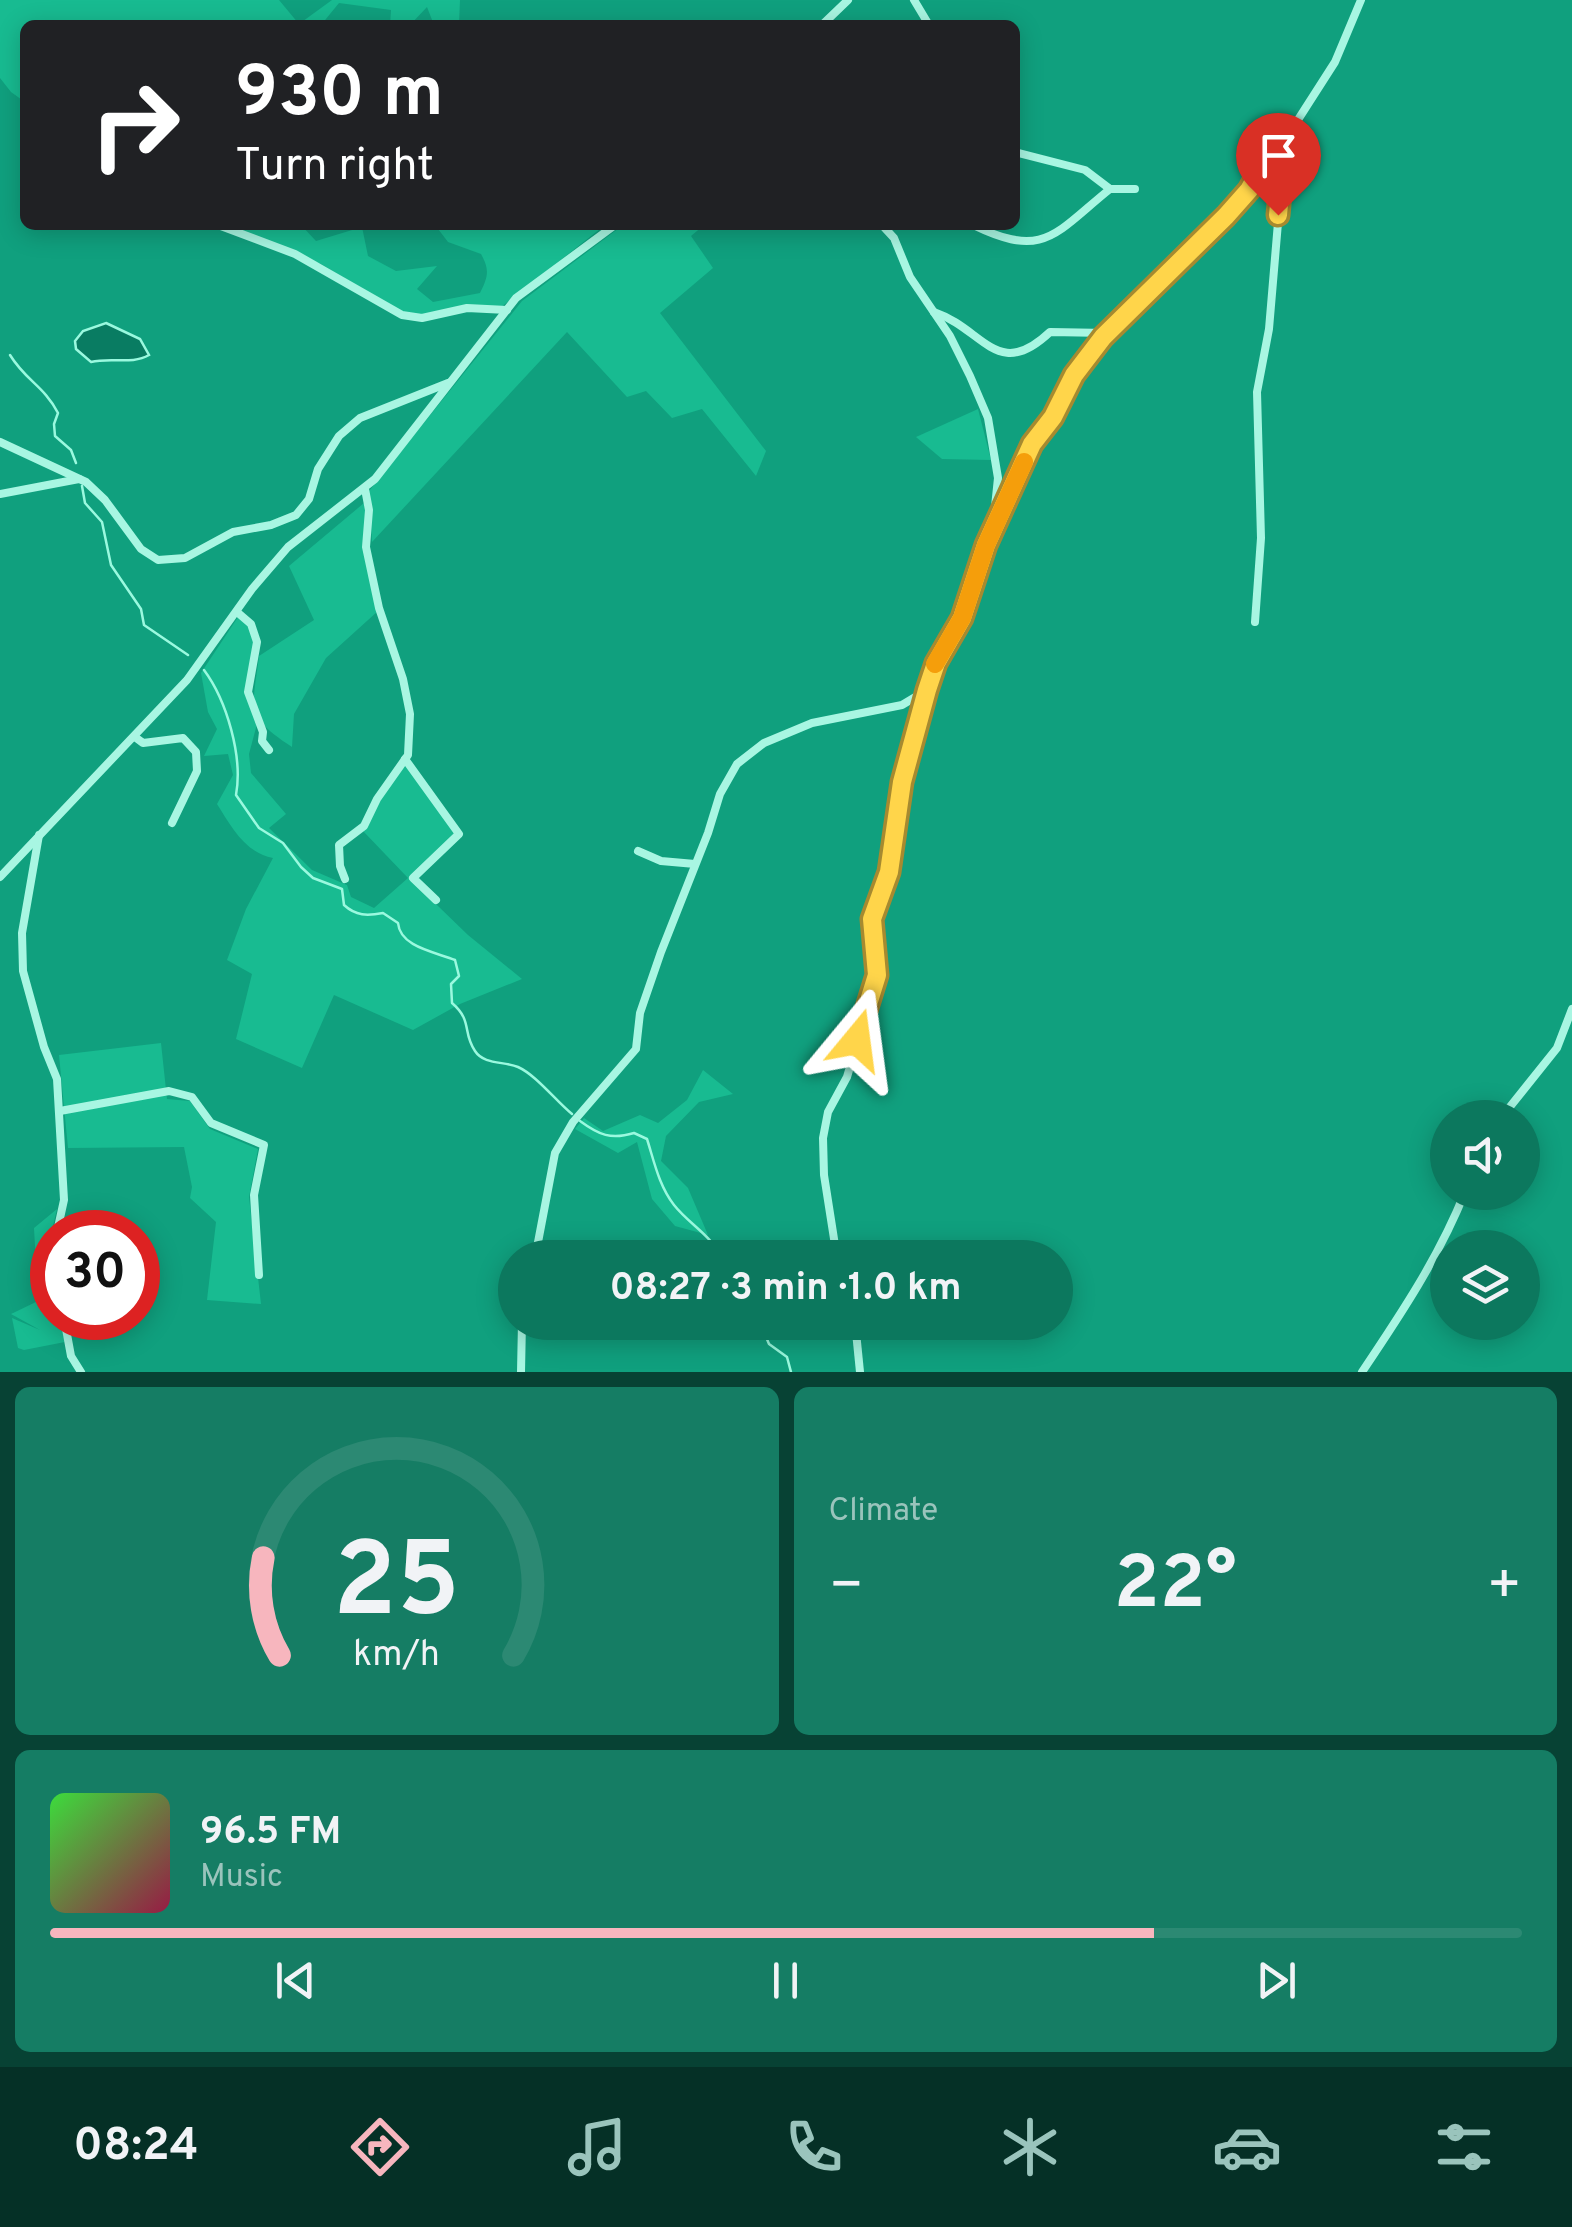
<!DOCTYPE html>
<meta charset="utf-8">
<style>
:root{--surface:#0c785e;--page:#157d64;--text:#f1f3f6;--muted:#9ac4bc;--line:#2c8973;--accent:#f7b6be}
body{margin:0;font-family:Overpass,sans-serif;background:var(--page);color:var(--text);height:100vh;display:flex;flex-direction:column;font-size:38px;white-space:nowrap}
*{box-sizing:border-box;margin:0}
p{font-size:32px;color:var(--muted)}
.icon{flex:none;width:55px;height:55px;fill:none;stroke:currentColor;stroke-width:2;stroke-linecap:round;stroke-linejoin:round}
.map{position:relative;height:1372px;overflow:hidden}
.details{display:flex;flex-direction:column;gap:15px;padding:15px;background:#074234;flex:1}
.details>*{flex:none}
.top-card{position:absolute;left:20px;top:20px;width:1000px;height:210px;border-radius:15px;box-shadow:0 5px 25px #0003;background:#202124;color:#fff;overflow:hidden}
.tools{position:absolute;left:1430px;top:1100px;display:grid;gap:20px}
.tools a{display:grid;place-items:center;width:110px;height:110px;border-radius:50%;background:var(--surface);box-shadow:0 5px 25px #0003;font-size:50px}
.speed{position:absolute;left:30px;top:1210px;display:flex;gap:20px;font-size:50px;font-weight:700;text-align:center}
.speed>*{display:grid;place-content:center;width:130px;height:130px;border-radius:50%;background:var(--surface);box-shadow:0 5px 25px #0003;line-height:1}
.speed .limit{border:15px solid #d22;background:#fff;color:#111}
.pin{position:absolute;display:grid;place-items:center;width:85px;height:85px;color:#fff;margin:-102px -42px;border-radius:50% 50% 50% 0;rotate:-45deg;box-shadow:0 0 10px #0007}
.pin .icon{rotate:45deg}
.me{position:absolute;width:110px;margin:-55px;rotate:16deg;stroke-linejoin:round;filter:drop-shadow(0 0 8px #0008)}
.turn{display:flex;align-items:center;gap:35px;height:210px;padding:0 50px;font-size:45px}
.turn .icon{width:130px;height:130px;stroke-width:2.5}
.turn b{display:block;font-size:70px;line-height:85px}
.big{font-size:75px;font-weight:700;line-height:1.1}
.details .widget{flex:1;display:flex;flex-direction:column;justify-content:center;gap:15px;min-width:0;padding:0 35px;border-radius:15px;background:var(--page)}
.details .dial{align-items:center;gap:0}
.dial svg{height:260px;overflow:visible;fill:none;stroke:var(--line);stroke-width:7;stroke-linecap:round;text-anchor:middle}
.dial text{fill:var(--text);stroke:none}
.song{display:flex;align-items:center;gap:30px}
.cover{width:120px;height:120px;border-radius:15px;background:linear-gradient(135deg,hsl(120 70% 55%),hsl(340 70% 35%))}
.played{height:10px;border-radius:5px;background:linear-gradient(90deg,var(--accent) 75%,var(--line) 75%)}
.keys{display:flex;justify-content:space-around;direction:ltr}
.heat{display:flex;justify-content:space-between;align-items:center;font-size:55px;direction:ltr}
.details .tiles{flex:1;display:grid;gap:15px;grid-template-columns:1fr 1fr}
.widget:last-child{grid-column:span 2}
.trip{position:absolute;left:498px;top:1240px;width:575px;height:100px;border-radius:50px;background:var(--surface);box-shadow:0 5px 25px #0003;font-weight:700;line-height:100px;text-align:center}
.dock{display:flex;height:160px;justify-content:space-around;align-items:center;background:#053026;color:var(--muted)}
.dock .icon{width:70px;height:70px}
.dock .current{color:var(--accent)}
.dock b{font-size:45px;color:var(--text)}
.map>svg:first-child{display:block}
.green{fill:#18bb91}
.water{fill:#097c62;stroke:#9af9df;stroke-width:2.5}
.lines{fill:none;stroke-linecap:round;stroke-linejoin:round}
.stream{stroke:#9af9df;stroke-width:2.5}
.minor{stroke:#a8f6e2;stroke-width:8}
.route-casing{stroke:#a68a30;stroke-width:25}
.route{stroke:#ffd54a;stroke-width:18}
.slow{stroke:#f59e0b;stroke-width:18}
</style>
<div class="map">
<svg width="1572" height="1372" viewBox="0 0 1572 1372">
<rect width="100%" height="100%" fill="#10a07e"/>
<!-- green -->
<g class="green">
<path d="M0,0H279L299,24L332,0H460L459,25H434L427,7L410,25H390L391,10L339,3L321,25H25V102L11,92L0,78Z"/>
<path d="M223,225H301L316,241L362,227L368,256L396,271L437,266L417,289L433,302L480,293C488,277 490,270 481,254L448,242L435,225H605L500,308L423,315L404,313L321,264Z"/>
<path d="M623,225H704L691,236L713,268L660,313L766,451L756,476L702,409L672,418L646,391L627,397L567,332L372,542L369,491L522,301Z"/>
<path d="M978,409L991,460L942,459L916,437Z"/>
<path d="M364,503L366,512L363,548L378,611L326,658L294,714L292,747C243,715 253,708 259,656L314,620L289,566Z"/>
<path d="M238,617L249,626L254,644L245,692L257,724L249,754L251,773L286,814L269,828L312,870L347,885L351,897L374,908L408,878L363,831L378,801L405,763L456,833L409,878L468,935L522,979L460,1004L413,1030L334,995L302,1068L236,1039L252,974L227,960L246,909L273,858C245,853 231,826 217,804L233,775L228,754L204,756L217,729L208,712L201,673Z"/>
<path d="M161,1043L167,1099L190,1101L210,1129L258,1149L249,1197L261,1304L207,1300L216,1222L190,1198L192,1187L184,1147L68,1148L59,1055Z"/>
<path d="M703,1070L733,1094L699,1102L666,1136L661,1161L688,1188L708,1235L675,1226L652,1199L637,1142L618,1153L575,1129L584,1118L603,1131L640,1115L658,1123L687,1100Z"/>
<path d="M57,1209L47,1251L52,1280V1318H60L65,1342L24,1350L18,1348L12,1318L40,1330L11,1314L38,1301L34,1228Z"/>
</g>
<!-- water -->
<path class="water" d="M106,323L140,339L149,355C132,365 111,357 91,362L76,349L75,341L83,331Z"/>
<g class="lines">
<!-- stream -->
<g class="stream">
<path d="M10,355C26,381 44,386 58,413L54,424L55,436L71,450L76,463"/>
<path d="M82,486L85,503L102,522L111,565L141,609L144,625L188,655"/>
<path d="M204,670C227,701 243,757 236,795L259,828L283,843L301,867L313,878L342,889L344,905C356,916 367,916 383,913L398,923C400,947 435,952 455,960L459,976L451,984L452,1003C473,1021 462,1032 475,1051C484,1065 504,1061 518,1067C536,1075 556,1101 572,1114"/>
<path d="M580,1121C599,1135 611,1140 634,1133L647,1139C654,1161 659,1186 674,1205C689,1224 711,1235 722,1258"/>
<path d="M760,1322L769,1344L787,1357L791,1372"/>
</g>
<!-- minor -->
<g class="minor">
<path d="M914,0L929,25"/>
<path d="M822,25L848,0"/>
<path d="M1015,152L1085,170L1110,189H1135"/>
<path d="M218,225L295,254L402,315L422,318L467,308L507,310"/>
<path d="M973,225C1045,260 1055,233 1110,189"/>
<path d="M934,312C984,329 997,382 1050,332L1107,333"/>
<path d="M0,442L86,482L105,500L141,549L158,560L185,558L233,532L271,525L296,515L309,499L318,469L339,436L360,418L448,383"/>
<path d="M0,494L79,479"/>
<path d="M996,522L1031,444L1053,417L1074,375L1103,337L1146,298L1195,243L1226,215L1249,191L1271,151L1285,140"/>
<path d="M237,612L251,624L257,642L248,692L263,732L262,741L269,750"/>
<path d="M1255,622L1261,538L1257,392L1269,329L1285,140L1335,62L1361,0"/>
<path d="M135,737L143,743L183,738L196,752L197,771L172,823"/>
<path d="M405,759L459,834L413,878L436,900"/>
<path d="M39,835L22,933L23,971L44,1047L57,1079L64,1200L57,1232"/>
<path d="M638,851L661,861L695,864"/>
<path d="M0,877L187,680L252,589L288,547L375,479L516,298L615,225"/>
<path d="M345,879L340,866L339,845L364,826L377,799L408,755L410,714L403,679L379,608L366,547L369,510L365,489"/>
<path d="M60,1111L169,1091L192,1097L211,1123L264,1145L254,1195L259,1275"/>
<path d="M1501,1118L1557,1048L1572,1009"/>
<path d="M535,1258L555,1153L573,1122L636,1049L640,1013L661,952L708,833L720,794L737,764L764,743L812,723L902,705L927,690"/>
<path d="M837,1258L824,1175L823,1138L828,1112L847,1077L877,975L871,919L889,872L902,783L927,690L936,663L961,618L993,526L998,478L988,418L970,376L950,336L910,277L894,238L882,225"/>
<path d="M64,1318L71,1356L81,1372"/>
<path d="M855,1322L860,1372"/>
<path d="M521,1372L522,1322"/>
<path d="M1362,1372C1401,1314 1439,1257 1465,1192"/>
</g>
</g>
<g class="lines">
<!-- route casing -->
<g class="route-casing">
<path id="route" d="M857,1040L877,975L872,919L889,872L902,782L927,690L936,663L962,618L986,545L1032,444L1053,417L1074,375L1103,337L1226,216L1249,190L1270,151L1285,140L1278,215"/>
</g>
<!-- route -->
<use href="#route" class="route"/>
<!-- slow -->
<path class="slow" d="M935,664L962,618L986,545L1024,462"/>
</g>
</svg>
<div class="tools">
<a><svg class="icon" aria-label="sound" viewBox="0 0 24 24"><path d="M4 9h4l5-4v14l-5-4H4zM17 9q2 3 0 6"/></svg></a>
<a><svg class="icon" aria-label="layers" viewBox="0 0 24 24"><path d="M12 4l9 5-9 5-9-5zM3 14l9 5 9-5"/></svg></a>
</div>
<div class="speed"><div class="limit">30</div></div>
<div class="pin" style="left:1278px;top:215px;background:#d93025"><svg class="icon" aria-label="arrive" viewBox="0 0 24 24"><path d="M6 21V4h12l-3 4 3 4H6"/></svg></div>
<svg class="me" style="left:857px;top:1040px" viewBox="-20 -20 40 40"><path d="M0-17L14 15 0 8-14 15z" fill="#ffd54a" stroke="#fff" stroke-width="4"/></svg>
<div class="trip">08:27 · 3 min · 1.0 km</div>
<div class="top-card">
<div class="turn"><svg class="icon" aria-label="right" viewBox="0 0 24 24"><path d="M7 20v-9h11M14 6l5 5-5 5"/></svg><div><b>930 m</b>Turn right</div></div>
</div>
</div>
<section class="details">
<div class="tiles">
<div class="widget dial"><svg viewBox="0 0 100 80">
<path d="M14 69A42 42 0 1 1 86 69"/>
<path d="M14 69A42 42 0 0 1 9 39" stroke="#f7b6be"/>
<text x="50" y="56" font-size="32" font-weight="700">25</text>
<text x="50" y="72" font-size="11">km/h</text>
</svg></div>
<div class="widget"><p>Climate</p>
<div class="heat"><a>−</a><b class="big">22°</b><a>+</a></div>
</div>
<div class="widget">
<div class="song"><i class="cover"></i><div><b>96.5 FM</b><p>Music</p></div></div>
<div class="played"></div>
<div class="keys"><svg class="icon" aria-label="previous" viewBox="0 0 24 24"><path d="M18 5L8 12l10 7zM5 5v14"/></svg><svg class="icon" aria-label="pause" viewBox="0 0 24 24"><path d="M8 5v14M16 5v14"/></svg><svg class="icon" aria-label="next" viewBox="0 0 24 24"><path d="M6 5l10 7-10 7zM19 5v14"/></svg></div>
</div>
</div>
</section>
<nav class="dock">
<b>08:24</b>
<svg class="icon current" aria-label="directions" viewBox="0 0 24 24"><path d="M12 3l9 9-9 9-9-9zM9 14v-3h6M13 9l2 2-2 2"/></svg>
<svg class="icon" aria-label="music" viewBox="0 0 24 24"><path d="M9 18V5l10-2v13"/><circle cx="6" cy="18" r="3"/><circle cx="16" cy="16" r="3"/></svg>
<svg class="icon" aria-label="phone" viewBox="0 0 24 24"><path d="M5 4h4l2 5-3 2q2 4 5 5l2-3 5 2v4C11 20 4 13 5 4z"/></svg>
<svg class="icon" aria-label="climate" viewBox="0 0 24 24"><path d="M12 3v18M4 7l16 10M4 17L20 7"/></svg>
<svg class="icon" aria-label="car" viewBox="0 0 24 24"><path d="M5 17H2v-5l4-1 3-4h7l3 4 3 1v5h-3M9 17h6M6 11h13"/><circle cx="7" cy="17" r="2"/><circle cx="17" cy="17" r="2"/></svg>
<svg class="icon" aria-label="filters" viewBox="0 0 24 24"><path d="M4 7h16M4 17h16"/><circle cx="9" cy="7" r="2"/><circle cx="15" cy="17" r="2"/></svg>
</nav>
